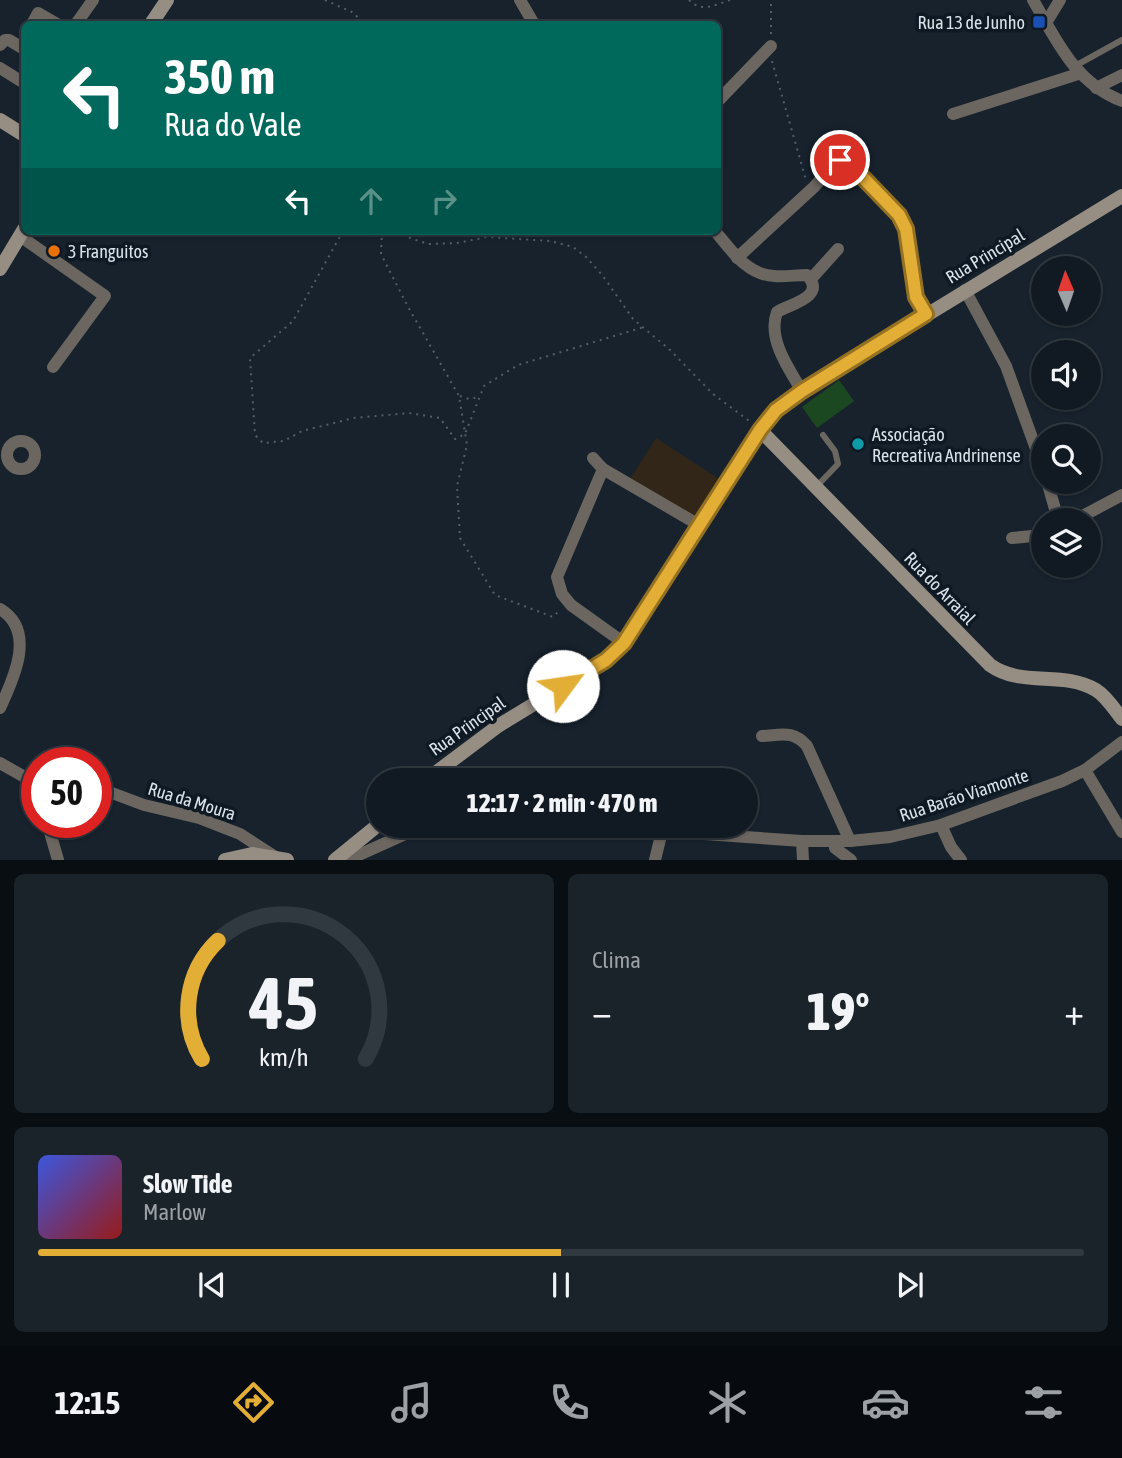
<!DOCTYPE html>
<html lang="pt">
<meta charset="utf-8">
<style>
:root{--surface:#111a22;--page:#1a232a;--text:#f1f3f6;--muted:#9ca1a5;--line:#303840;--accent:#e3ae35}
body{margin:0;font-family:"Asap Condensed",sans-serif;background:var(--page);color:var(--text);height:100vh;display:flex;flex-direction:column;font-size:26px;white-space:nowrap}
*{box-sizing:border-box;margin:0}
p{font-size:23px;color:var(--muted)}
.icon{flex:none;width:38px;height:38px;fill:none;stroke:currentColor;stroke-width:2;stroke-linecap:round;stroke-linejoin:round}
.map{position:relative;height:860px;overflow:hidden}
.details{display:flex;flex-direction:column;gap:14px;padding:14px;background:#090e13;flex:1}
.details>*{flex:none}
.hud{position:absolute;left:21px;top:21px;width:700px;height:214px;border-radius:10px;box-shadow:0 2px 5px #0004,0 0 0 2px var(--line);background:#00695c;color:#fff;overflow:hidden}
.needle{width:46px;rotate:358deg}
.buttons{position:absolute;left:1031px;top:256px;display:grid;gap:14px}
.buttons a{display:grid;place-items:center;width:70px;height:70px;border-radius:50%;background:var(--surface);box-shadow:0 2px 5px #0004,0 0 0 2px var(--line);font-size:35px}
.speed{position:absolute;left:21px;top:747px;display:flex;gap:14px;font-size:35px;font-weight:700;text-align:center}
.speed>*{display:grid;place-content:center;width:91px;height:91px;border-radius:50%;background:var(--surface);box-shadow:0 2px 5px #0004,0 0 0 2px var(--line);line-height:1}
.speed .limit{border:10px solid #d22;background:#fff;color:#111}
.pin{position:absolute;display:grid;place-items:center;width:60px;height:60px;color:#fff;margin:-30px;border:4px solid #fff;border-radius:50%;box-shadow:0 2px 7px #0007}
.me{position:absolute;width:77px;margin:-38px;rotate:59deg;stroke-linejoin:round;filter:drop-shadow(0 0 5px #0008)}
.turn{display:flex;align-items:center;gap:24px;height:147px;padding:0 28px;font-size:32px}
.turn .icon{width:91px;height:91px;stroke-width:2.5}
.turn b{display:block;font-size:49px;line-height:60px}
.lanes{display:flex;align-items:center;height:66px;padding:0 28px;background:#0003;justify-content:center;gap:35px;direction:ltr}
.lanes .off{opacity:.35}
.big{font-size:52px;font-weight:800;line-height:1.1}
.details .tile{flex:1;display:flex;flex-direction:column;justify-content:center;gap:10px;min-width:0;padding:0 24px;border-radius:10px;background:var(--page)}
.details .dial{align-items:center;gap:0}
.dial svg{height:182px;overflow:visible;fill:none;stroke:var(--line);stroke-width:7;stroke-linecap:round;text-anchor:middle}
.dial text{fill:var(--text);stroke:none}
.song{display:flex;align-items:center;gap:21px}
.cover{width:84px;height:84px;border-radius:10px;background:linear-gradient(135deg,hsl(230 70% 55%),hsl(0 70% 35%))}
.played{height:7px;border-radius:4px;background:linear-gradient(90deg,var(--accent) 50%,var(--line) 50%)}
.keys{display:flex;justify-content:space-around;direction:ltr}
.heat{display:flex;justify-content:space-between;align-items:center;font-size:38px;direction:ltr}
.details .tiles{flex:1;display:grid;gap:14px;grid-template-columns:1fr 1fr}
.tile:last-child{grid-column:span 2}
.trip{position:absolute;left:366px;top:768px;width:392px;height:70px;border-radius:35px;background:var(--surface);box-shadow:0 2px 5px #0004,0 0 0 2px var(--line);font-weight:800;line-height:70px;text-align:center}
.tab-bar{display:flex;height:112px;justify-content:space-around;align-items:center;background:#070a0e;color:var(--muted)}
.tab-bar .icon{width:49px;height:49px}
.tab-bar .current{color:var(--accent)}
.tab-bar b{font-size:32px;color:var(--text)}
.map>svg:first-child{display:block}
.education{fill:#312617}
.green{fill:#1b4721}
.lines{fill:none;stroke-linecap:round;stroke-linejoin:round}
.path{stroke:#545e68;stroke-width:2;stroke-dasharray:2 5;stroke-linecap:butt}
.lane{stroke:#6b665f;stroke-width:6}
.street{stroke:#6b665f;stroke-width:12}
.secondary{stroke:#968d83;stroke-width:14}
.route-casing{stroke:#947122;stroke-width:18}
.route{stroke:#e3ae35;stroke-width:12}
.transit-dot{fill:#1a4fb4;stroke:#0e1923;stroke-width:2.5}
.food-dot{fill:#e8710a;stroke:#0e1923;stroke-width:2.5}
.culture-dot{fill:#0f9aa8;stroke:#0e1923;stroke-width:2.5}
.labels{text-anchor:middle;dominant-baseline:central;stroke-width:7;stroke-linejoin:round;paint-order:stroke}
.poi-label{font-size:18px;fill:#dae2ea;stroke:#0e1923;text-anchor:start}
.street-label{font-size:18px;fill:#dae2ea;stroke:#0e1923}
</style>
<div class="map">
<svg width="1122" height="860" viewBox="0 0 1122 860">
<rect width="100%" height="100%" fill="#17222d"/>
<!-- education -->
<path class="education" d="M656,438L719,479L693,520L628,482Z"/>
<!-- green -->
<path class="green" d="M839,380L854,401L817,428L802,407Z"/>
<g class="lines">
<!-- path -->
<g class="path">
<path d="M325,0L354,13L363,24"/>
<path d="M689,0C702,13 715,5 730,0"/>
<path d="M771,34V0"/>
<path d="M772,61L806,180"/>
<path d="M343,231L293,321L250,358L255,435L263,443L284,441L302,431L354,418L409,413L440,418L455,439L465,434L484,386L518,365L644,327"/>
<path d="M382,231L381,254L407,305L459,396L467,445L457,486L460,538L495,595L553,617L560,610"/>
<path d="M389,231L428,244L457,243L487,237L550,241L573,247L586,257L603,276L633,319L669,349L713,394L752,423"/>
<path d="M460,396L469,399L479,397"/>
</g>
<!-- lane -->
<g class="lane">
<path d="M1075,66L1122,40"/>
<path d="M817,486L838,464L835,451L823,435"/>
</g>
<!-- street -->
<g class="street">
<path d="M520,0L534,24"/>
<path d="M1033,0C1057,41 1075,83 1122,101"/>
<path d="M1046,23L1060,0"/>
<path d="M32,24L38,13L57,24"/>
<path d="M76,24L93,0"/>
<path d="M0,45L5,40H9L24,49"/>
<path d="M0,68L24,83"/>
<path d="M1096,88L1122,75"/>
<path d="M718,101L771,46"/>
<path d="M953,114L1078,74"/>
<path d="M715,231C731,250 747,275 774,276C785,277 796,275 807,275C827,297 790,304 777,312C767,339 789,369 802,391"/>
<path d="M20,236L105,296L53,367"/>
<path d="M737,258L814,187L836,162L845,161L887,201L899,215L906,229L916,297L926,314"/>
<path d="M811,279L838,249"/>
<path d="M965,290L1006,366L1043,468"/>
<circle cx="21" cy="455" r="14"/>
<path d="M593,458L603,469L699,525"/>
<path d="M603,469L557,577L562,594L571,605L624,643"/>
<path d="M1047,481L1057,516L1060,520"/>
<path d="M1075,520L1122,495"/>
<path d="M1012,538L1043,535"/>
<path d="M0,609C37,631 13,680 0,708"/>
<path d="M762,736C782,735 793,730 807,746L850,841"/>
<path d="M0,763L37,784"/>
<path d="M1085,770L1122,832"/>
<path d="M96,787L144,805L199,818L240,834L274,856"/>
<path d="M47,822L58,860"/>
<path d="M941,825L951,847L961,860"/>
<path d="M636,826L662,831L802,841H850L890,837L941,825L1062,781L1085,770L1122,742"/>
<path d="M802,841L803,860"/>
<path d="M834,841L835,848L851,860"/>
<path d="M343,855L350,859L423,826"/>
<path d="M655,860L662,831"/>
</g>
<!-- secondary -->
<g class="secondary">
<path d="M151,24L167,0"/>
<path d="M0,120L24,135"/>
<path d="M0,269L24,229"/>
<path d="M760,430L990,665C1022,688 1063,670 1096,690C1107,697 1114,709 1122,719"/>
<path d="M426,780L498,726L606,660L624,643L760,430L776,410L802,391L1122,196"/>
<path d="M225,860L252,854L287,860"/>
<path d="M335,860L378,825"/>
</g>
</g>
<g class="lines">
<!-- route casing -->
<g class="route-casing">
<path id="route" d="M563,686L606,660L624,643L760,430L776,410L802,391L926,314L916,297L906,229L899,215L850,164L840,160"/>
</g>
<!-- route -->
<use href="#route" class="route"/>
</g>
<!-- markers -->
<rect class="transit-dot" x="1032" y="15" width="14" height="14" rx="3.5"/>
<circle class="food-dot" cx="54" cy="251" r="7"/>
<circle class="culture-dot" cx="858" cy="444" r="7"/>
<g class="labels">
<!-- poi labels -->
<g class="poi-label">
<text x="1025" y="22" text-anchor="end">Rua 13 de Junho</text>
<text x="68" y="251">3 Franguitos</text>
<text x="872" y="434">Associação<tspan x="872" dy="21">Recreativa Andrinense</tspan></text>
</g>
<!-- street labels -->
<g class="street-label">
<text transform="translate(985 256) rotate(-31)">Rua Principal</text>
<text transform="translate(940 588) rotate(46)">Rua do Arraial</text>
<text transform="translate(467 726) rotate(-35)">Rua Principal</text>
<text transform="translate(964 795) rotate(-18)">Rua Barão Viamonte</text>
<text transform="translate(192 801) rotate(17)">Rua da Moura</text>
</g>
</g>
</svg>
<div class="buttons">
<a><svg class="needle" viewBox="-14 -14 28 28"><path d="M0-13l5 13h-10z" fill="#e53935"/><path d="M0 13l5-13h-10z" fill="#9ca1a5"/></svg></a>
<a><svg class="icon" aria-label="sound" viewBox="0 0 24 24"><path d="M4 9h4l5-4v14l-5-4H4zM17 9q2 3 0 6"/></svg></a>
<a><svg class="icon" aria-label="search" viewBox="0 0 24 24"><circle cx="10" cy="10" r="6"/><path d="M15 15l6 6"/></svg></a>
<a><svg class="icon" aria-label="layers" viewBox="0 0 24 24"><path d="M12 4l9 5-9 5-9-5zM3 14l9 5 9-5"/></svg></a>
</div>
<div class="speed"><div class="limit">50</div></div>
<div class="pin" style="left:840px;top:160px;background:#d93025"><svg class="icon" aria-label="arrive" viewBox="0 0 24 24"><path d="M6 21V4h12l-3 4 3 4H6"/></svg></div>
<svg class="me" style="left:563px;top:686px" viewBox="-20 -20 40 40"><circle r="19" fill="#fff"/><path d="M0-13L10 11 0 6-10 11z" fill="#e3ae35"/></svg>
<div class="trip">12:17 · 2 min · 470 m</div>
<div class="hud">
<div class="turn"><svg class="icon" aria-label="left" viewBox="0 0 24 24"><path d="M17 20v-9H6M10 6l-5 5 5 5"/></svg><div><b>350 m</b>Rua do Vale</div></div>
<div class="lanes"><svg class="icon" aria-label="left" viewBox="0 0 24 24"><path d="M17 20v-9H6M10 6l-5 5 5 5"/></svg><svg class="icon off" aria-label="ahead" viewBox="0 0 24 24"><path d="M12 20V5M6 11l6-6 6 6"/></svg><svg class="icon off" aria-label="right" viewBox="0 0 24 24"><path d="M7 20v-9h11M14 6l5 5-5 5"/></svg></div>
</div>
</div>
<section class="details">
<div class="tiles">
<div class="tile dial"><svg viewBox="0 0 100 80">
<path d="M14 69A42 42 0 1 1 86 69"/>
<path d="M14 69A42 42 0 0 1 21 17" stroke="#e3ae35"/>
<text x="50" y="56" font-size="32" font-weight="700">45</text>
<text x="50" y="72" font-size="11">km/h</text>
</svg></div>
<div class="tile"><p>Clima</p>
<div class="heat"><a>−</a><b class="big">19°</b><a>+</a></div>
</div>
<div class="tile">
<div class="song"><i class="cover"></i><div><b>Slow Tide</b><p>Marlow</p></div></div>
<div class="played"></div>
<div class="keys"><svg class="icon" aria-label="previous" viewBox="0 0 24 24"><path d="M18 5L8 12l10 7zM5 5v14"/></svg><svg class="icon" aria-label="pause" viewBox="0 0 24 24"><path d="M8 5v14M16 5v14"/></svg><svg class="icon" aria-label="next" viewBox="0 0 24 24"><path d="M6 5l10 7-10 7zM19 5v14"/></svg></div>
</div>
</div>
</section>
<nav class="tab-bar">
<b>12:15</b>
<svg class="icon current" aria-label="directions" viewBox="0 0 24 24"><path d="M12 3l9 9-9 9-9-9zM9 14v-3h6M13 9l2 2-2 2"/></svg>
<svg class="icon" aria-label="music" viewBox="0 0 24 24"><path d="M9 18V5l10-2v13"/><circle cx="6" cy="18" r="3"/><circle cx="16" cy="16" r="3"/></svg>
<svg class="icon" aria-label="phone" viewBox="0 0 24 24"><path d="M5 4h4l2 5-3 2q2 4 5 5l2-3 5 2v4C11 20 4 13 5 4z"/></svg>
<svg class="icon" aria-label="climate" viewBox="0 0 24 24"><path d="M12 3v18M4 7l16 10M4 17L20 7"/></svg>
<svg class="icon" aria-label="car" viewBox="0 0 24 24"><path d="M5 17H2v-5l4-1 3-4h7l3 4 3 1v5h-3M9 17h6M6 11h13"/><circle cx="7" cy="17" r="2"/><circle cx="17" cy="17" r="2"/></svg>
<svg class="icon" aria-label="filters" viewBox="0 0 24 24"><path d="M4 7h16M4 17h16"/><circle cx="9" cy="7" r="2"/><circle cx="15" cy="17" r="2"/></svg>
</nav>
